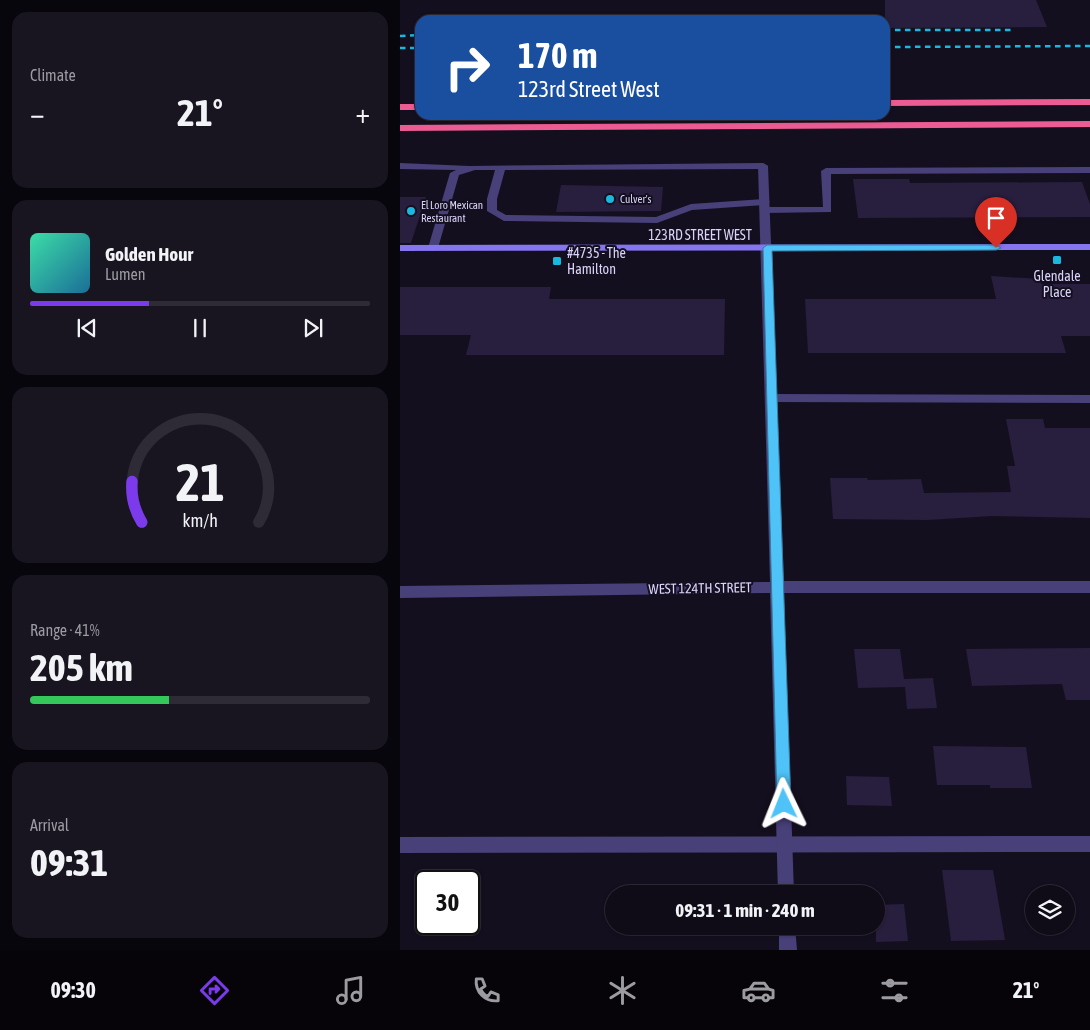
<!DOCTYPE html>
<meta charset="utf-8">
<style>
:root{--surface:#0f0b17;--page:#181420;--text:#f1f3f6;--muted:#9b9ba1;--line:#2f2b36;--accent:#7c3aed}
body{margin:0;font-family:"Asap Condensed",sans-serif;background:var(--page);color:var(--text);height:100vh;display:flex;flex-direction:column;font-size:19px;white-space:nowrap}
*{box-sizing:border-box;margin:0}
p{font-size:16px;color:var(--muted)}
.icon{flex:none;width:28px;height:28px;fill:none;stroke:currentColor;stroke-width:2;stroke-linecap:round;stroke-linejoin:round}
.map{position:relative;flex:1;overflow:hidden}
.side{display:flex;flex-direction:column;gap:12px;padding:12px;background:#08060d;width:400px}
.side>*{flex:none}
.hud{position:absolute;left:15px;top:15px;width:475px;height:105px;border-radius:15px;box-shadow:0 1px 4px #0004,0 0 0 1px var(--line);background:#1a4fa0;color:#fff;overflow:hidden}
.buttons{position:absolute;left:625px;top:885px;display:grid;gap:10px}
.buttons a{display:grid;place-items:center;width:50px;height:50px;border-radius:50%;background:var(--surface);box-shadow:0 1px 4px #0004,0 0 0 1px var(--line);font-size:25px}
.speed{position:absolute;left:15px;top:870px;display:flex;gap:10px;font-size:25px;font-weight:700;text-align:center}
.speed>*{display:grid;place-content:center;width:65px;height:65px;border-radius:50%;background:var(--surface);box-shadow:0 1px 4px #0004,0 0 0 1px var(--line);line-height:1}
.speed .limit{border:2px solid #111;border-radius:8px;background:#fff;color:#111}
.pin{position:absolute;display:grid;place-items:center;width:42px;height:42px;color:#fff;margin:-51px -21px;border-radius:50% 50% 50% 0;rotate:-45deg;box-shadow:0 0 5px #0007}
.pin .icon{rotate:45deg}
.me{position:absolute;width:55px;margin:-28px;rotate:358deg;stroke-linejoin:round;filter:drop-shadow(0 0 4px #0008)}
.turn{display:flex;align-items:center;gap:18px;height:105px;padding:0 20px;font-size:22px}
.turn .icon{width:65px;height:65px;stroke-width:2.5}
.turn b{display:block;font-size:35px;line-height:42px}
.big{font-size:38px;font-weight:700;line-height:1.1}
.side .tile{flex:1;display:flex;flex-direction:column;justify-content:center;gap:8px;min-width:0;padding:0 18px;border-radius:15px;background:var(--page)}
.side .dial{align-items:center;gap:0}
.dial svg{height:130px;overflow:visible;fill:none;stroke:var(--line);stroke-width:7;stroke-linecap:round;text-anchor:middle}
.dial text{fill:var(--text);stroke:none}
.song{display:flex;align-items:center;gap:15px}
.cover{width:60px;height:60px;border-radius:8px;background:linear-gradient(135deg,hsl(160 70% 55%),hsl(200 70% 35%))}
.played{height:5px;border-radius:2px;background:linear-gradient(90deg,var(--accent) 35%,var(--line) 35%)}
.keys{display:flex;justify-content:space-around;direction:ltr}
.heat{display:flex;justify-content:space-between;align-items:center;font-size:28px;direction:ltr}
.charge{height:8px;border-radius:4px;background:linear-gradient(90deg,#34c759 41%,var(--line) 0)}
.trip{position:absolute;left:205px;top:885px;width:280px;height:50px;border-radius:25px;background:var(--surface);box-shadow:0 1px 4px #0004,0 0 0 1px var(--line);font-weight:700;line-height:50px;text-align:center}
.tabs{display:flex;height:80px;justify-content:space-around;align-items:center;background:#060409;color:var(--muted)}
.tabs .icon{width:35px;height:35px}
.tabs .selected{color:var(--accent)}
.tabs b{font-size:22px;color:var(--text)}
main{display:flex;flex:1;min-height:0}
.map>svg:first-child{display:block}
.building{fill:#281e3e}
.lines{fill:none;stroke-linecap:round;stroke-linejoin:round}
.lane{fill:#484079;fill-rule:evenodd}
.street{fill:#484079;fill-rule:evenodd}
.secondary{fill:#8575ef;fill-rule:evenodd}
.highway{fill:#ec5c92;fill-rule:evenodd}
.rail{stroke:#1ab7de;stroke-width:2.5;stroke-dasharray:5.5 4.5;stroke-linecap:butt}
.route{fill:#4fc3f7;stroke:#337fa1}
.poi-dot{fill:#1ab7de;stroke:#140f1f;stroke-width:2}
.labels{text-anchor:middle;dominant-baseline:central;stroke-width:4;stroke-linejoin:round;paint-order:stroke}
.far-poi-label{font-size:11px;fill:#dbd3fa;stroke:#140f1f;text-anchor:start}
.street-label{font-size:14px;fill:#dbd3fa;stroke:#140f1f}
.poi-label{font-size:14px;fill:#dbd3fa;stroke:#140f1f;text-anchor:start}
</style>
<main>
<section class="side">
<div class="tile"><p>Climate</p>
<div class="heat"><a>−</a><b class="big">21°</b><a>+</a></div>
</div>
<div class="tile">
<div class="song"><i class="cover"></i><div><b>Golden Hour</b><p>Lumen</p></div></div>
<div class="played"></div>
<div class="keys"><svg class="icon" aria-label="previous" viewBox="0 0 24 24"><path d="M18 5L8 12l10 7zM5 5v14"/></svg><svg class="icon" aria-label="pause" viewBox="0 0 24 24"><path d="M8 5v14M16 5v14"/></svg><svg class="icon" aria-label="next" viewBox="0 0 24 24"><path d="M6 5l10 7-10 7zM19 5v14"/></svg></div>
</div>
<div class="tile dial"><svg viewBox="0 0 100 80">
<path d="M14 69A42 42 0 1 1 86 69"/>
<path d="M14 69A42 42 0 0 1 8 44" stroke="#7c3aed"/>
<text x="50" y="56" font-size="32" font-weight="700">21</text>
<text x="50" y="72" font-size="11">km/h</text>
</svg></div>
<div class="tile"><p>Range · 41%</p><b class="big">205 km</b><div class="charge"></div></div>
<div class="tile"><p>Arrival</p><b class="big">09:31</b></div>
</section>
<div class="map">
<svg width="690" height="950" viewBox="0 0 690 950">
<rect width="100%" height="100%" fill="#140f1f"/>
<!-- building -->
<g class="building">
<path d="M485,0H636L647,27L485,28Z"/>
<path d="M453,179H509L510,183L682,182L690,204V217L458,218Z"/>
<path d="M161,185L263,187L261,211L156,212Z"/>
<path d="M0,197H26L11,243H0Z"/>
<path d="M591,276L640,279L641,284H690V336H661L666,353H408L405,299H596Z"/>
<path d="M0,287H151L149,299H325L324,355H66L71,335H0Z"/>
<path d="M606,419H643L645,428H690V518L592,516L528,520L433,519L430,478H467L468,480L521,479L524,493L611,492L607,466H615Z"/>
<path d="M690,648V700H666L662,684L572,686L566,649Z"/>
<path d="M454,649H500L504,679L533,678L537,708L507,709L505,687L458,688Z"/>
<path d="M533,746L626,747L632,788H590V785H537Z"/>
<path d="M446,776L489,777L492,806L447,805Z"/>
<path d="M542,870H593L605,940L551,941Z"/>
<path d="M504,904L508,941L476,942V905Z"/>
</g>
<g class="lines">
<!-- lane -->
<g class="lane">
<path d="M0,163L69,166L363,163L368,166L363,169L105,170L97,199V210L106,215L256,217L291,204L365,199L370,202L365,205L292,210L257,223L104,221L87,211V199L95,170H75L59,175L38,248L33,251L28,248L50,173L56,170L0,169Z"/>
<path d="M690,167V173L431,174V212L365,213L360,210L365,207H423L421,171L426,168Z"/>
<path d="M371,394L690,395V403L371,402L365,398Z"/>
<path d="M690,836V852L0,853V837Z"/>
</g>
<!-- street -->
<g class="street">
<path d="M363,163L368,166L384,581H690V593H384L394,894H378L370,593L0,598V586L370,582L358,166Z"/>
<path d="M379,926H395L397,950H379Z"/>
</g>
<!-- secondary -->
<path class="secondary" d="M690,244V250L0,251V245Z"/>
<!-- highway -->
<g class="highway">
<path d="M690,99V105L485,106V100Z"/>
<rect x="0" y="104" width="20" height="6"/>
<path d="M690,121V127L0,131V125Z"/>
</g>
<!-- rail -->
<g class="rail">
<path d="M485,30H614"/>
<path d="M0,36L20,35"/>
<path d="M485,47L690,46"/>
<path d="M0,48H20"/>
</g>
</g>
<!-- route -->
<path class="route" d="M367,245H596L601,248L596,250L372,251L391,804L389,809L384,811L379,809L377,804L363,248Z"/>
<!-- markers -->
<g class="poi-dot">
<circle cx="210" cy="199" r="5"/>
<circle cx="11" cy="211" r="5"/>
<rect x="652" y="255" width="10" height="10" rx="2.5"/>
<rect x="152" y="256" width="10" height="10" rx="2.5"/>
</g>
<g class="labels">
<!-- far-poi labels -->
<g class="far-poi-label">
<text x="220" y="199">Culver's</text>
<text x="21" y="205">El Loro Mexican<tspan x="21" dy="13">Restaurant</tspan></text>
</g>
<!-- street labels -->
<g class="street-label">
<text x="300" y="235">123RD STREET WEST</text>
<text transform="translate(300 588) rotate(-1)">WEST 124TH STREET</text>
</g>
<!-- poi labels -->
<g class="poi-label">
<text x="167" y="253">#4735 - The<tspan x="167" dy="16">Hamilton</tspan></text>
<text x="657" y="276" text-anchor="middle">Glendale<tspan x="657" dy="16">Place</tspan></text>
</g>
</g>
</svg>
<div class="buttons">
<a><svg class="icon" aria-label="layers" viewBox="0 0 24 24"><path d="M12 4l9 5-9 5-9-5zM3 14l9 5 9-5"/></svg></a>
</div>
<div class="speed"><div class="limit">30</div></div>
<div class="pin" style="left:596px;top:248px;background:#d93025"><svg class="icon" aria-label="arrive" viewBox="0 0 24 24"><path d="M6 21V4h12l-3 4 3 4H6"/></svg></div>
<svg class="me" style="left:384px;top:804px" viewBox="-20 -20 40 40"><path d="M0-17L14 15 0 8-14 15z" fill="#4fc3f7" stroke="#fff" stroke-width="4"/></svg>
<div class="trip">09:31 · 1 min · 240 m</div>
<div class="hud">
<div class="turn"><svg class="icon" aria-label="right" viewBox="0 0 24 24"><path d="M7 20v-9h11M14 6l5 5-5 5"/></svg><div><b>170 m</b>123rd Street West</div></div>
</div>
</div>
</main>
<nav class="tabs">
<b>09:30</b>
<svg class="icon selected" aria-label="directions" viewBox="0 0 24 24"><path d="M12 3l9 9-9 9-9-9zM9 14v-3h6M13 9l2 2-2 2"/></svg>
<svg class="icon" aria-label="music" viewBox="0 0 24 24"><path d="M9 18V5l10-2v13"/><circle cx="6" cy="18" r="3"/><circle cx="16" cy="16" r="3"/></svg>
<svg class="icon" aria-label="phone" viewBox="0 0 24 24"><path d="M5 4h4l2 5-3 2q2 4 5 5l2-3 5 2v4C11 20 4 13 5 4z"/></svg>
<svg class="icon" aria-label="climate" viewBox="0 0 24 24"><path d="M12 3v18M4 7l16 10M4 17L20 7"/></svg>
<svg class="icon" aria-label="car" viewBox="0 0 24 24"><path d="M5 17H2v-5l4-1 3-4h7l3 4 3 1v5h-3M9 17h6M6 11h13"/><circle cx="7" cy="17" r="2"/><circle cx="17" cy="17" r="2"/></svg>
<svg class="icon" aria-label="filters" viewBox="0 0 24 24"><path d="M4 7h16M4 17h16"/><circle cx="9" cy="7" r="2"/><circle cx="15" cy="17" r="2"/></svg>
<b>21°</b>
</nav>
